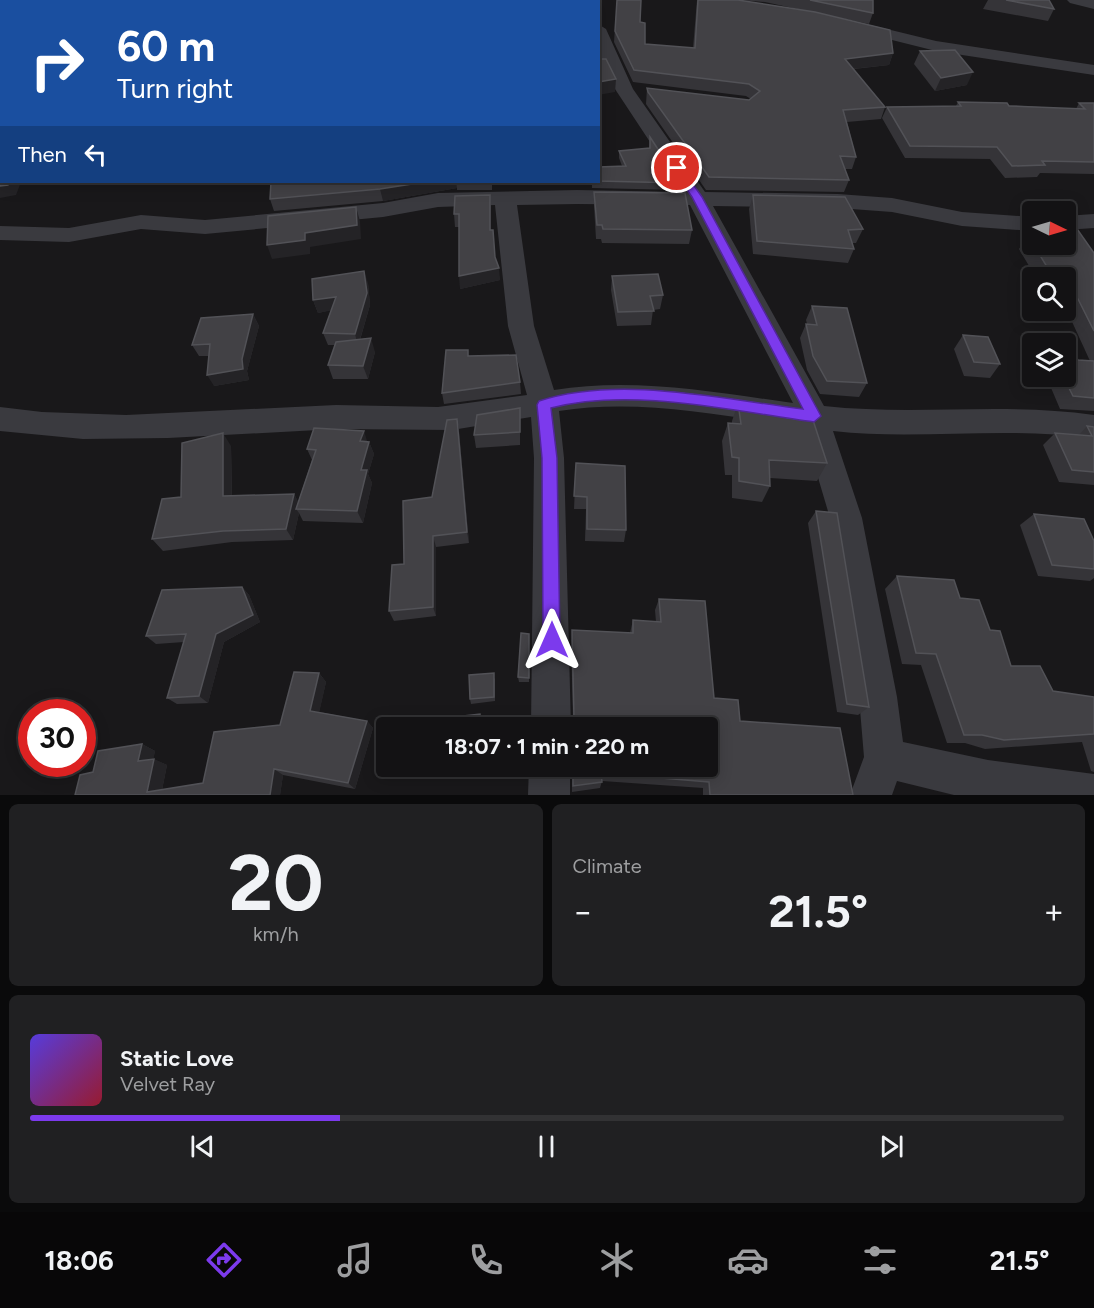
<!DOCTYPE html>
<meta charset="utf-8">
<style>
:root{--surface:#131214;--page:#202022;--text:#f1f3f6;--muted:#9d9ea0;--line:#323234;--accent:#7c3aed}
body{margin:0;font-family:Figtree,sans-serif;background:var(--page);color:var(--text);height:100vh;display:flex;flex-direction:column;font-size:22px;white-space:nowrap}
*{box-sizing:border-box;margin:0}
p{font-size:20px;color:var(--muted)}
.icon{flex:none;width:33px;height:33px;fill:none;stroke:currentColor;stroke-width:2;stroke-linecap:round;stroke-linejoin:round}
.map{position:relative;height:795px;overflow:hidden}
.sheet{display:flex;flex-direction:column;gap:9px;padding:9px;background:#0a0a0b;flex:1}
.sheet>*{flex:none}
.top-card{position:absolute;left:0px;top:0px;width:600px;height:183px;box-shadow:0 3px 15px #0003,0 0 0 2px var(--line);background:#1a4fa0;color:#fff;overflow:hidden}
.needle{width:39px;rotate:95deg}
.controls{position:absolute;left:1022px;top:201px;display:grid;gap:12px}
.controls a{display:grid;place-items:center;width:54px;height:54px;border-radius:6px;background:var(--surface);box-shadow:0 3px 15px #0003,0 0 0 2px var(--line);font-size:30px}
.speed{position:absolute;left:18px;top:699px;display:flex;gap:12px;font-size:30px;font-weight:700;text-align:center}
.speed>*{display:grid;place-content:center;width:78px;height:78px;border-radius:50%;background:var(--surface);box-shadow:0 3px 15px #0003,0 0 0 2px var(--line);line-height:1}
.speed .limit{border:9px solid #d22;background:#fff;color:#111}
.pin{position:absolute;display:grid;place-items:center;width:51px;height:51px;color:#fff;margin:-26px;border:3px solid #fff;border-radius:50%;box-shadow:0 2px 6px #0007}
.me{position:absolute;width:66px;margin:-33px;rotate:0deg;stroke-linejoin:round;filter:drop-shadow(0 0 4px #0008)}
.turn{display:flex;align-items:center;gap:21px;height:126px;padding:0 18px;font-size:27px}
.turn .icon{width:78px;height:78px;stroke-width:2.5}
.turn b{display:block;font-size:42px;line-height:51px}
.then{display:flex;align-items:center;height:57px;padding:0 18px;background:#0003;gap:12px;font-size:22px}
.big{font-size:45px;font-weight:700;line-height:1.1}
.sheet .card{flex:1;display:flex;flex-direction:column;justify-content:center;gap:9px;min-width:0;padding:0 21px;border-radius:9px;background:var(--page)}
.sheet .dial{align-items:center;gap:0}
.dial b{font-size:78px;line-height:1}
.song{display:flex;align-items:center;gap:18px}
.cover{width:72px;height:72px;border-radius:9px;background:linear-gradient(135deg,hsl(250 70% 55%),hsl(350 70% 35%))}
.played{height:6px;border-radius:3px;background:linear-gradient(90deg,var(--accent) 30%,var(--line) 30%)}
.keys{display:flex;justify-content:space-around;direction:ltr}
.heat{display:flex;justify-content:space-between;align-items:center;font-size:33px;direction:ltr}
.sheet .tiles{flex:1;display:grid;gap:9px;grid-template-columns:1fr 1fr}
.card:last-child{grid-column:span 2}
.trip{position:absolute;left:376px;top:717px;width:342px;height:60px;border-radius:6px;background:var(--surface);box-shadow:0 3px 15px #0003,0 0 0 2px var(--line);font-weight:700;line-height:60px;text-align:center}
.menu{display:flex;height:96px;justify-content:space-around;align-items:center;background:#080708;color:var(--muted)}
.menu .icon{width:42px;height:42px}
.menu .on{color:var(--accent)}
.menu b{font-size:27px;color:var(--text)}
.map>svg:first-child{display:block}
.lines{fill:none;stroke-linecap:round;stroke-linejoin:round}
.minor{fill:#3a3a3f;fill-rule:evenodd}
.wall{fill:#353438;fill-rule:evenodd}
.shaded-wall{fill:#242326}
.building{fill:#424145;stroke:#525257;stroke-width:1.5}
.route{fill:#7c3aed;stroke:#51269a;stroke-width:1.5}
</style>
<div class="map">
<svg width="1094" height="795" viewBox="0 0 1094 795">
<rect width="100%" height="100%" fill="#19181a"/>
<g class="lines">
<!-- minor -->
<g class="minor">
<rect x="120" y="0" width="16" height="2"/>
<rect x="583" y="0" width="16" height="2"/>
<path d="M1067,0H1094V9L1070,3Z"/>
<path d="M854,21L936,41L1094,65V75L936,51L848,29L846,26Z"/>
<path d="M598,24L606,29L633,89L705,192L838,194L892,198L962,212L1032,217V231L962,226L892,212L838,208L713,206L824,406C914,416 1004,402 1094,415V439C1007,425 920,441 833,431L862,518L897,697L903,742L988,760L1094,774V795H954L897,781L892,795H850L864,757L859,697L830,518L803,427C723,416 640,398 559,411L564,458L571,728H531L534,458L531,417L452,430L336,429L168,438L83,439L0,431V407L42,412L126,415L336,405L438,407L527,395L508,326L495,205L438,207L383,217L205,234L141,229L69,242L0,240V226L69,228L141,215L205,220L383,203L438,193L577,190L683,192L615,89L598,49ZM577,204L690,205L793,403C713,392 634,377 554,390L534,326L517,205Z"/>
<path d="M1094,214V228L1065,230V216Z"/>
<path d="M529,766H570V795H528Z"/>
</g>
</g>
<!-- wall -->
<g class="wall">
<path d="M617,0L640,22L645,44L693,48L697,0H873V13L869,24L821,14L893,53L889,65L854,69L885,107L881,119L847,122L856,157L852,169H845L849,180L844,192L706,190L646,104L647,88L749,100L751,99L746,96L633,82L614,42ZM739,0L765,2L811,12Z"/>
<path d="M988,0H1049L1054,9L1048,21L983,9Z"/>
<path d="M920,51L967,85L935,91L914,64Z"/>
<path d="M958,102L1076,109L1079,103H1094V174L1040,173L1037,177L1005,178L990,159L905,158L882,118L887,107L956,106Z"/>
<path d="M650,137L680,183L679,190L592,188V182H598L622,166L619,158V151L649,148Z"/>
<path d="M271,182H492V190H457V188L383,201L274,211L270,199Z"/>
<path d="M594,192L692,230L689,244L602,243L601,239H596L594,206Z"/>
<path d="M490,195L491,230L495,258L500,280L460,289L459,227H455L454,214Z"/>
<path d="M753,195L863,229L856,243H852L854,249L848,263L753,254L749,209Z"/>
<path d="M1065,225L1075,226L1094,253V411L1060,409L1046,376H1065V344H1046L1064,334L1078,360L1090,361L1068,313L1049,310H1065V278H1034L1035,276L1019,249L1032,230V244H1065Z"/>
<path d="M612,276L663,295L660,309L653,310L651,325L617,326L611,290Z"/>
<path d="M368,283L370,305L360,340L375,352L368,379H333L328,365L335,345H328L323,333L331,310L318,313L313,300Z"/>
<path d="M812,306L867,383L859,397L820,394L807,370L800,338L806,324H807L806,320Z"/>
<path d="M253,314L259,326L247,371L249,380L214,386L209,356H199L192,345Z"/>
<path d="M963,335L1000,364L990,378L964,376L954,349Z"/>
<path d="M469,356L520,382L521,394L444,404L442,393Z"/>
<path d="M738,403L827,463L817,481L770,478V486L762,502L732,498V475H725L722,441L728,423H732V421Z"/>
<path d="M520,408V445L476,448L474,435Z"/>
<path d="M457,419L459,431L469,543L436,547V616L394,621L389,611L404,564L432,497Z"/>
<path d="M1087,426L1094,427V485L1059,482L1043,445L1055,433L1079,435Z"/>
<path d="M369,442L374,454L368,474L372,483L363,523L303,521L299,513L293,540L232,542L163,551L152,539L181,497L231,446L232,496L294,494L298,502L312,460L307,449Z"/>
<path d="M576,463L626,530L624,542L585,541L586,509H574Z"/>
<path d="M816,511L869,707L858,715L837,712L808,523Z"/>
<path d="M1034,514L1094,541V578L1090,581L1038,576L1020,525Z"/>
<path d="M897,576L960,598L990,630L1011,666L1053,691L1094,697V772L1091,771L1082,742L985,749L965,743H947L921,665L902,664L885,589Z"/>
<path d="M242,587L249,595L260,622L224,642L208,703L177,704L167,698L184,642L156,644L146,636Z"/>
<path d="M659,599L714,698L740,721L853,795H703V788L602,781L600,788L572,792V766H708V728H557L558,722L573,719L571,641L572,630L630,633L633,620L656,622L655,610Z"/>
<path d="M529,634V682H519L518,677Z"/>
<path d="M319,673L326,682L319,712L367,721L373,728L355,789L283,775L280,795H75L93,772L142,744L155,751L153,759L167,765L162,790L203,783L280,725Z"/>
<path d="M495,678V701L471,704L470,699Z"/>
</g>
<!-- shaded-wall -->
<g class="shaded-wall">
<path d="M893,53L889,65L841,70L845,59Z"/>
<path d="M973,72L967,85L935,91L941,78Z"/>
<path d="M616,79L615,92L598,95V82Z"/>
<path d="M10,182H21L16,195L0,198V186Z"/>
<path d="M425,182H456L457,188L383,201L380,189Z"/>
<path d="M490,195L491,207V242L490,230Z"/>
<path d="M356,207L360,221L361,239L310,247V254L272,259L267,245L305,233Z"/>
<path d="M499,268L500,280L460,289L459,276Z"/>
<path d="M364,271L368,283L370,305L358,346L355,334Z"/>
<path d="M336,297L339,309L318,313L313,300Z"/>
<path d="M253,314L259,326L247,371L249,380L214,386L207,375L242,359Z"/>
<path d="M371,338L375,352L368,379L363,366Z"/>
<path d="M457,419L459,431L469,543L467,532Z"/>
<path d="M364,431L368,444L360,441Z"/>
<path d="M223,433L231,446L232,509L223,496Z"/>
<path d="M369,442L374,454L368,474L372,483L363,523L357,511L361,470Z"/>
<path d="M294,494L301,507L296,509L299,513L293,540L286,529Z"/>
<path d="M433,536L436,547V616L433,607Z"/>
<path d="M242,587L249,595L260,622L224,642L208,703L199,696L216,634Z"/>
<path d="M319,673L326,682L318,718L310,711Z"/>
<path d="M367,721L373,728L355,789L348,783Z"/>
<path d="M142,744L155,751L152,767L138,761Z"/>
<path d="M154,759L167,765L161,795L147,792Z"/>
<path d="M274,769L283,775L280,795H270Z"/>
</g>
<!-- building -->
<g class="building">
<path d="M0,0H47V1L2,2V182H10L8,185L0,186Z"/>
<path d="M617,0H641L640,22L645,23V44L695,48L698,0H738L815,12L890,30L893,53L845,59L885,107L843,110L856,157L840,156L849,180L709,177L648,92L647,88L749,100L760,91L749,84L634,70L615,31Z"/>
<path d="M810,0H873V13Z"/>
<path d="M1006,0H1049L1054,9Z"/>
<path d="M955,50L973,72L941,78L920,51Z"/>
<path d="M598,59H606L616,79L598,82Z"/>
<path d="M958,102L1007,103L1009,106L1085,109L1079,103H1094V162L1042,161L1045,165L1012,166L997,147L910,146L887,107L961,106Z"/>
<path d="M650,137L680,183L598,181V167L626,166L619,151L650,148Z"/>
<path d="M271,182H425L380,189L270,199Z"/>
<path d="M594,192L685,193L692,230L603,229L602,225H597Z"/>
<path d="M490,195V230H493L495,257L499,268L459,276V214H454L455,196Z"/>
<path d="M753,195L845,197L863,229L848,230L854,249L757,241Z"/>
<path d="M356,207L357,225L305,233V240L267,245L268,216Z"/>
<path d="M1065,225L1075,226L1094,253V331L1078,299L1065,298V278H1044L1040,269L1049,270L1033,244H1065Z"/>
<path d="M1028,235H1032V242Z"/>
<path d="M364,271L367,293L355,334L323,333L336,297L313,300L312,279Z"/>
<path d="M658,274L663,295L650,296L654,311L618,312L612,276Z"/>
<path d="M812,306L847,308L867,383L827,381L813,356L806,324L817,325Z"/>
<path d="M253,314L242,359L243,369L207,375L210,344L192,345L201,318Z"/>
<path d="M1064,334L1078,360L1094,361V398L1073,396L1063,376H1065V344H1047V343Z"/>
<path d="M963,335L988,337L1000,364L974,362Z"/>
<path d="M371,338L363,366L328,365L336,342Z"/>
<path d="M446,350H468V356L516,355L520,382L442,393Z"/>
<path d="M738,403L810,411L827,463L769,460L770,486L739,481V458L732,457L728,423L741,424Z"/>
<path d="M520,408V432L474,435L477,415Z"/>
<path d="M457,419L467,532L433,536V607L389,611L392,565L404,564L403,501L432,497L447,420Z"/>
<path d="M1087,426L1094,427V472L1072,470L1055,433L1092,436Z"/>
<path d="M314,428L364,431L360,441L369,442L361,470H367L357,511L296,509L316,450L307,449Z"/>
<path d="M223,433V496L294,494L286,529L223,531L152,539L162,499L181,497L182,443Z"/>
<path d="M576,463L625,466L626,530L587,529V497L574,496Z"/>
<path d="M816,511L837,513L869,707L847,704Z"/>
<path d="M1034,514L1084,519L1094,541V569L1052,565Z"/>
<path d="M897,576L954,580L960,598L979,600L990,630L1000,631L1011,666H1040L1053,691L1094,697V734L1004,740L982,735H964L936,654L916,653Z"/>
<path d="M242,587L253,615L216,634L199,696L167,698L186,634L146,636L162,590Z"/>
<path d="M659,599L705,601L714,698L738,700L740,721L840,728L853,795H710L709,782L601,773L602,782L573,786V766H708V728H558V722L574,719L572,630L633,633V620L661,622Z"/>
<path d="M521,633L529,634V678L518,677Z"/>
<path d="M294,672L319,673L310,711L367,721L348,783L274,769L270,795H75L80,775L93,772L98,751L142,744L138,761L154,759L147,792L203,783L214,732L280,725Z"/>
<path d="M494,673V697L470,699L469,675Z"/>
<path d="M480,714L481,728H437V719Z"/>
</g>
<!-- route -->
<path class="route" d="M673,166H680L702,197L821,416L814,422C732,411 631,387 551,408L557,458L560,640L558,647L552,649L545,647L543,640L542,458L537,405L539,401C619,375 721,399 803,409L692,197L672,168Z"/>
</svg>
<div class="controls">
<a><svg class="needle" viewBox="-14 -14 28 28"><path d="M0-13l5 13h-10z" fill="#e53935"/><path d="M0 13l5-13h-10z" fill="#9d9ea0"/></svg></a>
<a><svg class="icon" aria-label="search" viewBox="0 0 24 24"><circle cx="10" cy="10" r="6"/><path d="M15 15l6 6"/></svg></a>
<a><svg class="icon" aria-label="layers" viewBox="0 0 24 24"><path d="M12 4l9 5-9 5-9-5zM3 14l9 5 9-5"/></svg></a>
</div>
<div class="speed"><div class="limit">30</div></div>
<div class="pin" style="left:677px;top:168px;background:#d93025"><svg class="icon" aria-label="arrive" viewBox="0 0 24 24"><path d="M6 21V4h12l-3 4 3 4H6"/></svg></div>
<svg class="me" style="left:552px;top:640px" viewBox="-20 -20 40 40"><path d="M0-17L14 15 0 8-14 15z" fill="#7c3aed" stroke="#fff" stroke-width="4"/></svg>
<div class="trip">18:07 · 1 min · 220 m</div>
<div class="top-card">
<div class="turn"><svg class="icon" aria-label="right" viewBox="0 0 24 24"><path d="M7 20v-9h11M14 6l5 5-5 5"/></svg><div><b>60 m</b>Turn right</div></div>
<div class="then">Then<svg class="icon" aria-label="left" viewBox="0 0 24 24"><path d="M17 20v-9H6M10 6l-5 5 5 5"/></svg></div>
</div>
</div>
<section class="sheet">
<div class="tiles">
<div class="card dial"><b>20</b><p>km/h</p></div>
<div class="card"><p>Climate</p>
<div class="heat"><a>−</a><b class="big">21.5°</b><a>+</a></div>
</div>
<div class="card">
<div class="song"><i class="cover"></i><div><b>Static Love</b><p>Velvet Ray</p></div></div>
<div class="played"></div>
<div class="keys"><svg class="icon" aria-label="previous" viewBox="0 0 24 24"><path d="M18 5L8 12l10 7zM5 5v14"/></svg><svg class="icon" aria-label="pause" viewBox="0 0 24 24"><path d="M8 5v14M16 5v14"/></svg><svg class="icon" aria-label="next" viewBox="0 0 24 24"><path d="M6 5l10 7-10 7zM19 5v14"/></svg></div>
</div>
</div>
</section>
<nav class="menu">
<b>18:06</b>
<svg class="icon on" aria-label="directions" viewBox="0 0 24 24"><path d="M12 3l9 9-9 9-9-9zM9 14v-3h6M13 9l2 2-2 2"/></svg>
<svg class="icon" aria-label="music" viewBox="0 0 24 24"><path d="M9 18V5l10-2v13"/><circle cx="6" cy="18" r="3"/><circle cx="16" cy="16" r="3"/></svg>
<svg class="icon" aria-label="phone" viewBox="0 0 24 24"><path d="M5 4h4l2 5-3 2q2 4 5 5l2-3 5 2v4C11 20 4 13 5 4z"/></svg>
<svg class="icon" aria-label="climate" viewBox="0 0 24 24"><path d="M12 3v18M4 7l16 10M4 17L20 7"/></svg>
<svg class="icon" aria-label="car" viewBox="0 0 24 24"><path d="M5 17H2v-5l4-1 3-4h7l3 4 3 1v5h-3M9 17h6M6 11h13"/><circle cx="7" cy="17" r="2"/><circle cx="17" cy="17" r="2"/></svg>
<svg class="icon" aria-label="filters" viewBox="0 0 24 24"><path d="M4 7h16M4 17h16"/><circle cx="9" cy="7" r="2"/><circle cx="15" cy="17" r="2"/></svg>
<b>21.5°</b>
</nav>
